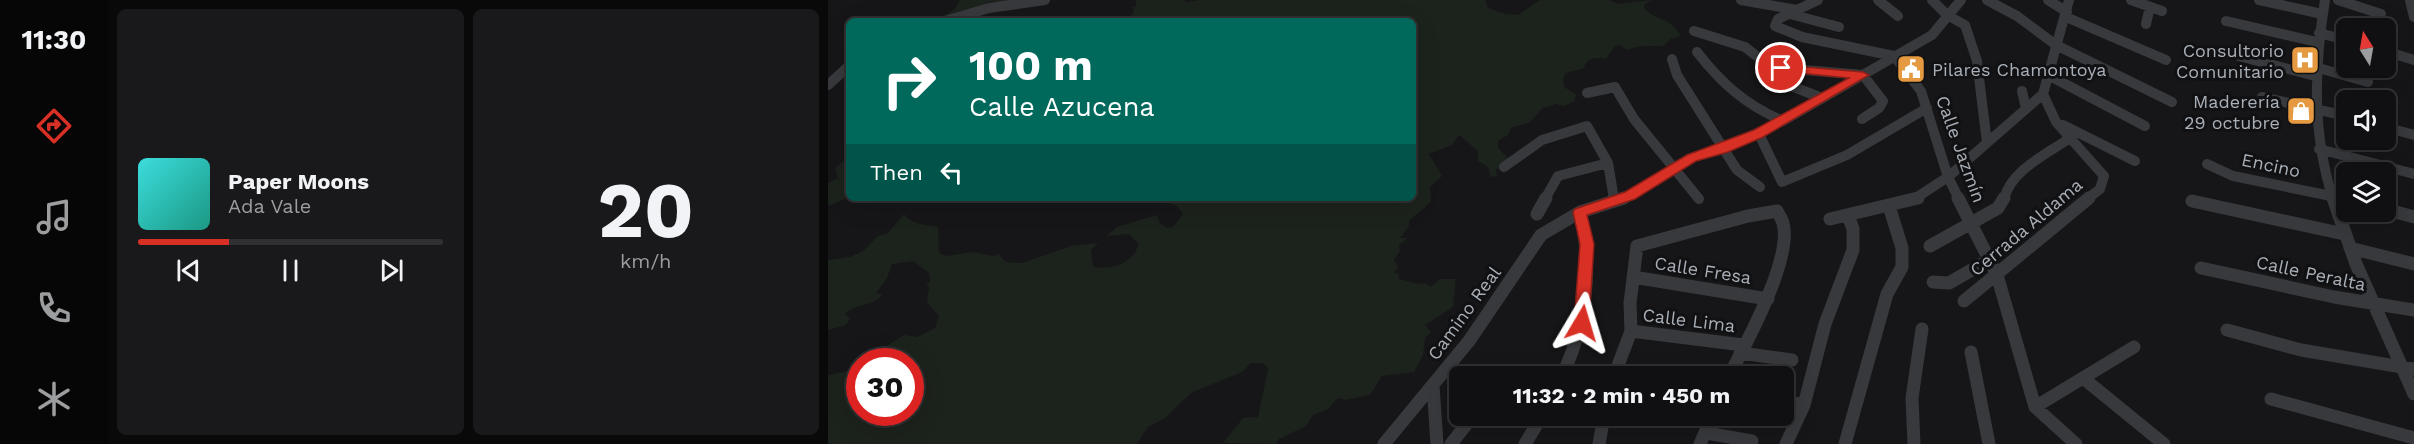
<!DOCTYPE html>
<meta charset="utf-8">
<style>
:root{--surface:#101012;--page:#19191b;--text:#f1f3f6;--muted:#9c9d9f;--line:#303032;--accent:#d93025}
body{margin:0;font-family:"Work Sans",sans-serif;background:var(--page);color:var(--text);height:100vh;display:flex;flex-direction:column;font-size:22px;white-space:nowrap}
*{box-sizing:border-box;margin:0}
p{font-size:20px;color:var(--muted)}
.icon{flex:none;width:33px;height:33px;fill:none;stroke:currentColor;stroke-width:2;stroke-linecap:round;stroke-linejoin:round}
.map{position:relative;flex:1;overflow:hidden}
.panel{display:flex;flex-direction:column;gap:9px;padding:9px;background:#09090a;width:720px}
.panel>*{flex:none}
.hud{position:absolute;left:18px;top:18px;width:570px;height:183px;border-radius:9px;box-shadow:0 6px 24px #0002,0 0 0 2px var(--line);background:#00695c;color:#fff;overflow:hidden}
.needle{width:39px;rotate:349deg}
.tools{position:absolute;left:1508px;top:18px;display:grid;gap:12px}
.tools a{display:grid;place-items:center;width:60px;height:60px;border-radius:9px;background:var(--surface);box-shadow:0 6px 24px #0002,0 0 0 2px var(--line);font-size:30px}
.speed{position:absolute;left:18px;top:348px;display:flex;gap:12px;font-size:30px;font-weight:700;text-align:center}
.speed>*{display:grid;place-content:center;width:78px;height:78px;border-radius:50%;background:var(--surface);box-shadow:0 6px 24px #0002,0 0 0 2px var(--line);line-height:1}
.speed .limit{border:9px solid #d22;background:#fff;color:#111}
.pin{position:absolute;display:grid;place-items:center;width:51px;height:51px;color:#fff;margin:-26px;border:3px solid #fff;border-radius:50%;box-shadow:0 2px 6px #0007}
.me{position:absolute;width:66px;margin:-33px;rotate:7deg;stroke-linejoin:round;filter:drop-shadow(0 0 4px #0008)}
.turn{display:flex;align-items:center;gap:21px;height:126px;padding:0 24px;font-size:27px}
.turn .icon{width:78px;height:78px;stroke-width:2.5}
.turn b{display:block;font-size:42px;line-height:51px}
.then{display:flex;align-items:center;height:57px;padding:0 24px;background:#0003;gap:12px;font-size:22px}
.panel .card{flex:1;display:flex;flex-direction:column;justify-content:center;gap:9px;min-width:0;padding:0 21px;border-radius:9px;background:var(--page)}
.panel .dial{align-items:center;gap:0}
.dial b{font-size:78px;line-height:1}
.song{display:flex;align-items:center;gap:18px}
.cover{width:72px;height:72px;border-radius:9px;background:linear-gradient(135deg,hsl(180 70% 55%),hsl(170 70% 35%))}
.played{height:6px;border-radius:3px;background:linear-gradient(90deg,var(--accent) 30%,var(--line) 30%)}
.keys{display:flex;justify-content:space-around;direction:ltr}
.panel .tiles{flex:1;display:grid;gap:9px;grid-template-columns:repeat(2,1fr)}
.trip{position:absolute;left:621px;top:366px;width:345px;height:60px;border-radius:9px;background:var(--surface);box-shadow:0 6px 24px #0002,0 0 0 2px var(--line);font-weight:700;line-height:60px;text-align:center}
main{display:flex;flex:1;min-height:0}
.tab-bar{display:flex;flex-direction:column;width:108px;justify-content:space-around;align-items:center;background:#060607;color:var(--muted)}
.tab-bar .icon{width:42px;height:42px}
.tab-bar .active{color:var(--accent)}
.tab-bar b{font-size:27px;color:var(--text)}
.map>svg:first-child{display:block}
</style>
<main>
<nav class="tab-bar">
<b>11:30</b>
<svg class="icon active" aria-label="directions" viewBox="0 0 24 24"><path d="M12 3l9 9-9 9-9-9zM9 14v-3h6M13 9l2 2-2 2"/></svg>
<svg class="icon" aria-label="music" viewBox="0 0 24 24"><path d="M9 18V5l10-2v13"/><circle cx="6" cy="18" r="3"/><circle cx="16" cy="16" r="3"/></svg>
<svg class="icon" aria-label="phone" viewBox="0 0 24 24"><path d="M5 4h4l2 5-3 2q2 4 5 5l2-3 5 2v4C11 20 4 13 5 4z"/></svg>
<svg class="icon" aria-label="climate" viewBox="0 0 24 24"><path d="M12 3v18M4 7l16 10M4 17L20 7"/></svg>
</nav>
<section class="panel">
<div class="tiles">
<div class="card">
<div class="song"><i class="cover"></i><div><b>Paper Moons</b><p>Ada Vale</p></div></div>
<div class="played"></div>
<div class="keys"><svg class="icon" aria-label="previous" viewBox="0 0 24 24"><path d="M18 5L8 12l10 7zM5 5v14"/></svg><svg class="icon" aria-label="pause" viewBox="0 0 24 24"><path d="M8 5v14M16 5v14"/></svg><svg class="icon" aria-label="next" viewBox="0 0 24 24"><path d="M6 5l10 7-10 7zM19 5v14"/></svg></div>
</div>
<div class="card dial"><b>20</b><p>km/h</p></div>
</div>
</section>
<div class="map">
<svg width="1586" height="444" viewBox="0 0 1586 444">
<rect width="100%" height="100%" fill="#161618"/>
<path fill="#1c221c" d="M 132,0 L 209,0 L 161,2 L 124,21 L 95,21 C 106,11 120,24 132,0 Z
M 308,0 L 356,0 L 359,2 L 371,0 L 657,0 L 660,8 L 677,14 L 690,15 L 712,0 L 781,0 L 790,4 L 824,0 L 817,4 L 816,8 C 831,24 838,13 853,36 L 842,39 L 835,46 L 814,46 L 798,50 L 793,45 L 787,46 L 778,59 C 770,57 758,57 756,68 L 738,73 L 735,79 L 736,87 L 748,94 L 747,101 L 736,106 L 728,104 L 715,108 L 702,122 L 683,128 L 680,135 L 670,141 L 670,148 L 680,158 L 677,171 L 668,168 L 669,176 L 663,177 L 660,167 L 650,161 L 650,151 L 631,135 L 624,145 L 601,154 L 614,176 L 602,187 L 603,202 L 581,221 L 581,226 L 572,238 L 580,238 L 571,245 L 572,251 L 566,260 L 570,268 L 566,272 L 571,275 L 571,279 L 590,284 L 597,283 L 603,287 L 612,279 L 628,279 L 625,307 L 597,325 L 603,332 L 597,338 L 595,355 L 586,372 L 554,376 L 542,395 L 517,400 L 510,398 L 500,409 L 485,415 L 478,426 L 451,439 L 448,444 L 395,443 L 415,418 L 430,417 L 440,369 L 435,363 L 423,363 L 414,372 L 363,393 L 337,418 L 320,427 L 309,444 L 0,444 L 0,375 L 31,369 L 32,412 L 82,412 L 82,362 L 41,361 C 51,350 63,343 76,335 L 89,337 L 107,328 L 111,316 L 99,302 L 101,287 L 98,285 L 102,282 L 101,273 L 85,261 L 64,264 L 59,278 L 48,293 L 54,295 C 44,307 27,303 17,314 L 22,319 L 18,325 L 0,330 L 0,260 L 22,257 L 35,251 L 50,236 L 60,233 L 76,214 C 86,226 96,224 110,227 L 111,253 L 118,256 L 144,252 L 166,256 L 170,254 L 178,262 L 194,263 L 243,246 L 270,243 L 263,250 L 265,267 C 281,270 308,264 310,243 L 301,234 L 278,236 L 289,227 L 329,215 L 332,223 L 339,228 L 346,226 L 355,214 L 349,206 L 342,204 L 344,198 L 585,198 L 585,21 L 294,21 L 305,14 L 306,8 L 302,8 L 308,6 Z
M 21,157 L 21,197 L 0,206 L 0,183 L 10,178 L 7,168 Z"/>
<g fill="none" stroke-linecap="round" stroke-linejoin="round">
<path stroke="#37393c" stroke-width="10" d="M 913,0 L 969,10
M 990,0 L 950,19 L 947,26 L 974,37 L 1066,56 L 1093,91 L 1120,177 L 1131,199
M 1050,0 L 1070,16
M 1104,0 L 1119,15 L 1137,25 L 1149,61 L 1159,143
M 1159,0 L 1189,16 L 1228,45 L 1344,102
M 1220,0 L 1239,12
M 1303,0 L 1334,11
M 1431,0 L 1494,14
M 1497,0 C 1486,68 1484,133 1505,199
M 1510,0 L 1553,14
M 1582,0 L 1586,17
M 962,14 L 1011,27
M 1238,17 L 1338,60
M 117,21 L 161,8 L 217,0
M 1398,21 L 1489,42
M 1318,24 L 1322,7
M 866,31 L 917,47 L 935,61 L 953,68 L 1035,75 L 1055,101 L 1051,108 L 1034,119
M 1491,33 L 1518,40
M 1557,51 L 1586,60
M 869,52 C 894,84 918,105 955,121
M 1395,52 L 1487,76
M 844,59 L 849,75 L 909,170 L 932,187
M 1487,67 L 1540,82
M 1222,76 L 1317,126
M 0,85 L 21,66
M 963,86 L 994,98
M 1194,91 L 1198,109
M 759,93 L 787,87 L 806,119 L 871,199
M 1215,94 L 1228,122 L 1276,176 L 1272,189 L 1259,199
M 1434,97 L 1518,116
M 1235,125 L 1307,161
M 1557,127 L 1586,135
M 931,134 L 954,182 L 1019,155 L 1099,108
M 1491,149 L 1586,174
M 1379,164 L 1405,176 L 1518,199
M 676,167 L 714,140 L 759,126 L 780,163 L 786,199
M 717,199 L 730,176 L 780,163
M 791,199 L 802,196 L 863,158 L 895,149 L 955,121 L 1104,35 L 1133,0
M 1086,199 L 1120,177 L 1215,94 L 1241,0
M 1176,199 C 1183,170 1219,154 1242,138"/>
<path stroke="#37393c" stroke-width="13" d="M 786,198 L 786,201
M 1130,198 L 1169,275 L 1207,407 L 1248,444
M 1505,198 L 1528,264 L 1586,394
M 1513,198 L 1518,199
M 1364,201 L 1516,234
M 1557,209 L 1586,217
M 709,214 L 718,198
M 1002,219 L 1090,198
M 1102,246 L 1170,208 L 1176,198
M 1522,248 L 1586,264
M 1373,268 L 1506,297 L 1586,310
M 805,277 L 940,299
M 1105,282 L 1121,283 L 1161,260
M 1136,301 L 1261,198
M 1399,330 L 1473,350 L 1586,369
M 803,331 L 915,345
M 1143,352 L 1161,444
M 912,353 L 964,360
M 734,376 C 759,323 765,270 752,212
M 786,376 L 803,331 L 802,303 L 809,246 L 920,216 L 949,211 C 951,215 954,219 955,223 C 965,258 918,344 901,376
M 1255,378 L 1336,444
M 605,385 L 609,444
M 1443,399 L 1586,438
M 956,401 L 976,405
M 1207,407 L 1306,347
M 878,433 L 924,441
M 556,444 L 641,341 L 713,235 L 752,212 L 796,198
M 623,444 L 645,416
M 697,444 L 714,416
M 771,444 L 776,416
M 872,444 L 884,416
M 958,444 L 976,405 L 997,324 L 1025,250 L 1025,229 L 1020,215
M 1017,444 L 1059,294 L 1074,267 L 1074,248 L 1061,206
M 1086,444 L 1084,398 L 1094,329"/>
</g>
<path fill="#d93025" stroke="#8d1f18" stroke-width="1.5" d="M 953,65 L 1035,72 L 1041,75 L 935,137 L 900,152 L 868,161 L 807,199 L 759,215 L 766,244 L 761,323 L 759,327 L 749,327 L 746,323 L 752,244 L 745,212 L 747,209 L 797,192 L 859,155 L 926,130 L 1021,78 L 949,71 L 947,68 Z"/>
<defs>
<g id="hospital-square" transform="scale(1.5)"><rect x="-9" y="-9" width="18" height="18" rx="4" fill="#e59940" stroke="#111113"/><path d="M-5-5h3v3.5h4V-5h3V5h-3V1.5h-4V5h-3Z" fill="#fff"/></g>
<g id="civic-square" transform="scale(1.5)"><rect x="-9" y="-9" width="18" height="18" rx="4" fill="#e59940" stroke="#111113"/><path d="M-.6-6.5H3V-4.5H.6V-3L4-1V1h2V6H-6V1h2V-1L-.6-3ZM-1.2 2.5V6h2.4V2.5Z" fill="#fff"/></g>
<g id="shop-square" transform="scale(1.5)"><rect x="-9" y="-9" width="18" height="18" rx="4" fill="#e59940" stroke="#111113"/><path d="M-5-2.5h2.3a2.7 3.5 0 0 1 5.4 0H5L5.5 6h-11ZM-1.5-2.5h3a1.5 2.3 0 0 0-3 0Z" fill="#fff"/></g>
</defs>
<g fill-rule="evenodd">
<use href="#hospital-square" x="1477" y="60"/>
<use href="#civic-square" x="1083" y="69"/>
<use href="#shop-square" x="1473" y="111"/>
</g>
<g text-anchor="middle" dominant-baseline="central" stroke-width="6" stroke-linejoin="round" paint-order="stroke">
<g font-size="18" fill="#a9afb7" stroke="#111113" text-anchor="end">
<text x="1456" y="50">Consultorio<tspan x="1456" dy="21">Comunitario</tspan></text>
<text x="1104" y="69" text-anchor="start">Pilares Chamontoya</text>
<text x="1452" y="101">Maderería<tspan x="1452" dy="21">29 octubre</tspan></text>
</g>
<g font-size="18" fill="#a9afb7" stroke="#111113">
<text transform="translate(1133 149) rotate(70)">Calle Jazmín</text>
<text transform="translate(1443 165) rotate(12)">Encino</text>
<text transform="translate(1198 227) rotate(-40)">Cerrada Aldama</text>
<text transform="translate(875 270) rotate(9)">Calle Fresa</text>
<text transform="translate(1483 273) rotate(12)">Calle Peralta</text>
<text transform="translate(636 313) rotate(-54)">Camino Real</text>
<text transform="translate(861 320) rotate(7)">Calle Lima</text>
</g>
</g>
</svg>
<div class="tools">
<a><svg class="needle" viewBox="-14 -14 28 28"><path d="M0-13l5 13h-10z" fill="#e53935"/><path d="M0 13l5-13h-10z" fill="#9c9d9f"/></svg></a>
<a><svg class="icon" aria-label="sound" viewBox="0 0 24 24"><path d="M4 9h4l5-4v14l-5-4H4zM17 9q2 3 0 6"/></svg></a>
<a><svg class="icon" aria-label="layers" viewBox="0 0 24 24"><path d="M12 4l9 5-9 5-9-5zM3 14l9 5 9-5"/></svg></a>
</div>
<div class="speed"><div class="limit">30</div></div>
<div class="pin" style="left:953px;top:68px;background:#d93025"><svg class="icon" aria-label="arrive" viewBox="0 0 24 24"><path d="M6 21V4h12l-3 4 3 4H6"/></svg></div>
<svg class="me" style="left:754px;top:323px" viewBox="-20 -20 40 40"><path d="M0-17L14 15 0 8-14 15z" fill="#d93025" stroke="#fff" stroke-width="4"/></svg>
<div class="trip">11:32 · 2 min · 450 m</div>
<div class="hud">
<div class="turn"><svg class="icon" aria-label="right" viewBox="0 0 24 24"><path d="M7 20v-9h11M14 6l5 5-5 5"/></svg><div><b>100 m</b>Calle Azucena</div></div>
<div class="then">Then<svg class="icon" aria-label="left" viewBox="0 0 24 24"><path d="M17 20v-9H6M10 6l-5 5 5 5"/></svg></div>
</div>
</div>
</main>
